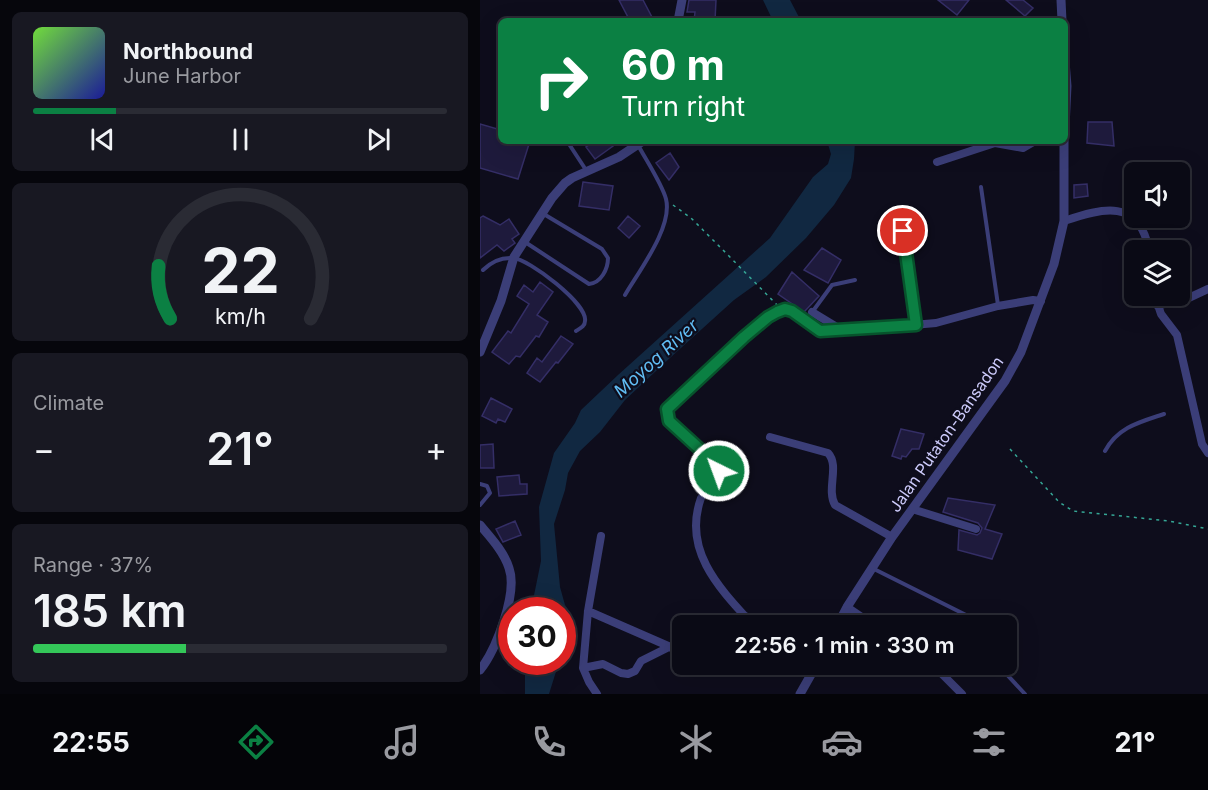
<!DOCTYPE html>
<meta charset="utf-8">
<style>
:root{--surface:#0a0a15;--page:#181822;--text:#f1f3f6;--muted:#999aa0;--line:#2a2b34;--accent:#0b8043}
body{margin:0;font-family:Inter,sans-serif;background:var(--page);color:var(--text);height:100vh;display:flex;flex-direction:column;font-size:22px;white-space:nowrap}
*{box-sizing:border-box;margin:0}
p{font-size:20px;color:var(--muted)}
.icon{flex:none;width:33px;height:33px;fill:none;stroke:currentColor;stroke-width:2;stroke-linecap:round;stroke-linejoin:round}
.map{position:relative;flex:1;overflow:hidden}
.details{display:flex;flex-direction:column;gap:12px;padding:12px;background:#06060c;width:480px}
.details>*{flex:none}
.top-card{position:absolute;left:18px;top:18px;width:570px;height:126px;border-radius:9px;box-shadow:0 6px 24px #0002,0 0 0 2px var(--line);background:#0b8043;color:#fff;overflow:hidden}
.controls{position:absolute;left:644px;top:162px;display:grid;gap:12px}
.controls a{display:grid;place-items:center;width:66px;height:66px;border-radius:9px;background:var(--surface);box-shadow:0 6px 24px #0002,0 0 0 2px var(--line);font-size:30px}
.speed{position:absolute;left:18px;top:597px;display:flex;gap:12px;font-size:30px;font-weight:700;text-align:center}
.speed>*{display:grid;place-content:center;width:78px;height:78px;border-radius:50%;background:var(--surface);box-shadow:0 6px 24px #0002,0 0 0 2px var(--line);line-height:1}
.speed .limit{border:9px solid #d22;background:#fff;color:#111}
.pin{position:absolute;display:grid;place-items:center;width:51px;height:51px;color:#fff;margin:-26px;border:3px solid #fff;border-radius:50%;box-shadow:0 2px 6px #0007}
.me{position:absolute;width:66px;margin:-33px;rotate:318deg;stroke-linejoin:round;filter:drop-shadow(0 0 4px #0008)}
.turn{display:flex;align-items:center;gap:21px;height:126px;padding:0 24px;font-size:27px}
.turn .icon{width:78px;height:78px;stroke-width:2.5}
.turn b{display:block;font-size:42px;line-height:51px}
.big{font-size:45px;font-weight:600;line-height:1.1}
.details .tile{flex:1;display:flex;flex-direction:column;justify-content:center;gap:9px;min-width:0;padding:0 21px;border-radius:9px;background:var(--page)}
.details .dial{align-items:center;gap:0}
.dial svg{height:156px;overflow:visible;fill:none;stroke:var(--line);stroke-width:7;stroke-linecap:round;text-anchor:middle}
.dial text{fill:var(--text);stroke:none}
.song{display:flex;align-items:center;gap:18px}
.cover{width:72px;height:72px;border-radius:9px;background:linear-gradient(135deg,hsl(100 70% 55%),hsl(240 70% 35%))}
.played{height:6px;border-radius:3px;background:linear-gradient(90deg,var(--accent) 20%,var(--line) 20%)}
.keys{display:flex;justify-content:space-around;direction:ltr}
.heat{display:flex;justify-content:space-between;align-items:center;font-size:33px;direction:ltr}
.charge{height:9px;border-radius:4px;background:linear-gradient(90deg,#34c759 37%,var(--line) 0)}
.trip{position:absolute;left:192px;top:615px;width:345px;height:60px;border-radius:9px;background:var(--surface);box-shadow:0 6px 24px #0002,0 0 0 2px var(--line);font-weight:600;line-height:60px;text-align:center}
.tabs{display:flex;height:96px;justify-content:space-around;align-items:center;background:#040408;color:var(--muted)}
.tabs .icon{width:42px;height:42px}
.tabs .selected{color:var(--accent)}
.tabs b{font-size:27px;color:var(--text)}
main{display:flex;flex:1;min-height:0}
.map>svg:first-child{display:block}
</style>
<main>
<section class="details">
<div class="tile">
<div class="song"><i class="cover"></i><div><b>Northbound</b><p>June Harbor</p></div></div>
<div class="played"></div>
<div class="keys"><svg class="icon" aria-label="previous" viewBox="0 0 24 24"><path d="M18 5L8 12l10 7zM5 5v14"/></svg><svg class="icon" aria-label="pause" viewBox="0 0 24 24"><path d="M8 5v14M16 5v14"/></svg><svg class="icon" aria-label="next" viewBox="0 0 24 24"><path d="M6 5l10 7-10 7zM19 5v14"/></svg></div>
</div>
<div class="tile dial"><svg viewBox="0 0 100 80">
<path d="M14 69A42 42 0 1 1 86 69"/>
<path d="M14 69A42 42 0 0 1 8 42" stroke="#0b8043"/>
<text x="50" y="56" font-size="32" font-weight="700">22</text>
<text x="50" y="72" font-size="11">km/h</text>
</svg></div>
<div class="tile"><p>Climate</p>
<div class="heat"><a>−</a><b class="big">21°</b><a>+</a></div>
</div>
<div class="tile"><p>Range · 37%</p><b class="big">185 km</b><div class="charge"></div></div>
</section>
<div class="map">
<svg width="728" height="694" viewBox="0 0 728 694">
<rect width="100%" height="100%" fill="#0e0d1c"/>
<path fill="#112841" d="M 283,0 L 310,0 L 321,21 L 293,21 Z
M 347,141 L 375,141 L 374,159 L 371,178 L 354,205 L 326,238 L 286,277 L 254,300 L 191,357 L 145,400 L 120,432 L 100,451 L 88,473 L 85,490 L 74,524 L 80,587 L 85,605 L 92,615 L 83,651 L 82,610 L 51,610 L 61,561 L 59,507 L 74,453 L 95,423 L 101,410 L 138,375 L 290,238 L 333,177 L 348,164 L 351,154 Z
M 45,662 L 79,662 L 69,694 L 45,694 Z"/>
<path fill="#1e1a3c" stroke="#342e66" stroke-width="1.5" d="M 139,0 L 163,0 L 174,21 L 150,21 Z
M 209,0 L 236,0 L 235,21 L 214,21 L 215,12 L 207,12 Z
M 458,0 L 489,0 L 477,15 Z
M 526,0 L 543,0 L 553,8 L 545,16 Z
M 608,122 L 632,122 L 634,146 L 607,143 Z
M 0,124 L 21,130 L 21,141 L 50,141 L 38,179 L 0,168 Z
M 115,141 L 140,141 L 115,159 L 106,147 Z
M 190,153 L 199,167 L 189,180 L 176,163 Z
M 103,182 L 133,186 L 129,210 L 99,206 Z
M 607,184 L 608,196 L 594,198 L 594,185 Z
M 3,216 L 20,225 L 29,219 L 39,234 L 32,239 L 35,243 L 24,251 L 17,245 L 0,258 L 0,218 Z
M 148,216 L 160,226 L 149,238 L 138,228 Z
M 342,248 L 361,260 L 348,283 L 324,270 Z
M 312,272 L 339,296 L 324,312 L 298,294 Z
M 60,282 L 73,292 L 57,315 L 68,322 L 59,337 L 56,336 L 40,357 L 36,356 L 29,364 L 12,352 L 28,331 L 31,333 L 49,304 L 37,296 L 44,285 L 53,292 Z
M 81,336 L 93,344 L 78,363 L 76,362 L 60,382 L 47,373 L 57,358 L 62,362 Z
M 11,398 L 32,409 L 25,422 L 18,419 L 16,423 L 2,416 Z
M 421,429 L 444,434 L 439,449 L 432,449 L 426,457 L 422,456 L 421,459 L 412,456 Z
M 13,444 L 14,468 L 0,468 L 0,445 Z
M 39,475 L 40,484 L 47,484 L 47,494 L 19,496 L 17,477 Z
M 468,498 L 515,505 L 505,529 L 522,534 L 512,559 L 478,550 L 479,530 L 497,535 L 500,533 L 502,528 L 498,523 L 463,512 Z
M 35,521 L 41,535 L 23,542 L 16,529 Z"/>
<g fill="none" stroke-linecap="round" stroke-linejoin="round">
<path stroke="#35a695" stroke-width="1.5" stroke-dasharray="3 4.5" stroke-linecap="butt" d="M 193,205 L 211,218 L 243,250
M 530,449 L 579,502 L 593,511 L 689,521 L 728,529"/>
<path stroke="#3b3e78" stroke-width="4" d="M 21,51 L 18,58 L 21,65
M 87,141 L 106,170
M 501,187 L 518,305
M 423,232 L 436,325
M 45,242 L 109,284 C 121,283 128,269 128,258 L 122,249 L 62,213
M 3,270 C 11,262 20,257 33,258 C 49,259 108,304 105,321 C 105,326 101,328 96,331
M 145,295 C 159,271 193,227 186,199 C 182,184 166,160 158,145
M 333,311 L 352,285 L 375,280
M 625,451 C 638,427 660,422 684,414
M 0,484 L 7,486 L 10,493 L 0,505
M 392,568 L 490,617 L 498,626
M 517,664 L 545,694"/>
<path stroke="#3b3e78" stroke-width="8" d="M 457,162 L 515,143 L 543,148 L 555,141
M 584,221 C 623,208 659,198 669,250
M 675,296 L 681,314 L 697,335 L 722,444 L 728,453
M 677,305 L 700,302 L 728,289
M 332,312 L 360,329 L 387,329 L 456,323 L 518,306 L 553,300 L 561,301
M 290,437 L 348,453 C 360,466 346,489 355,505 L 412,537
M 231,482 L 239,471 L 237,465 L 189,421 L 187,409 C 203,392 287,310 304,310 C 316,309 330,326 340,331 L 360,329
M 221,498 C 202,551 240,589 274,626
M 432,509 L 496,529
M 367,607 L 395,626
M 108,611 L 202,652
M 247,626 L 265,616
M 322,664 L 333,672
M 452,664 L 482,694
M 103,668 L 123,664 L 141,673 L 148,674 L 155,671 L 161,661 L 191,646
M 117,694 L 109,682 L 103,668 L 108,611 L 121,536"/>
<path stroke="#3b3e78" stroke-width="9" d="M 581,0 L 582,21
M 198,21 L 202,0
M 585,61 L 587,86 L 585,127
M 0,352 L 21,301 L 34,257 L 72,198 L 85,183 L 92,178 L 139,157 L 163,141
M 0,525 C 11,538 24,552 29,568 C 38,593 16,650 0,670
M 357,626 L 367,607 L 412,537 L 525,381 L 541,352 L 574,264 L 584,221 L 584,141
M 320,694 L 337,664"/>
<path stroke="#35a695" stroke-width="1.5" stroke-dasharray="3 4.5" stroke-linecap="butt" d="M 243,250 L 303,311 L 316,319"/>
</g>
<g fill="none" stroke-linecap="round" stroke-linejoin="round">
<g stroke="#07532c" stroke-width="15">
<path id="route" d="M 239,471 L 235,463 L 189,421 L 187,409 L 264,337 L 288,317 L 297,312 L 305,309 L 312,311 L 340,331 L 436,325 L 423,231"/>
</g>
<use href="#route" stroke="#0b8043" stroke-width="10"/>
</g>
<g text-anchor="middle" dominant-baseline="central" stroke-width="4.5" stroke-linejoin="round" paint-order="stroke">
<g font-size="16" fill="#cdcbfb" stroke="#0e0d1c">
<text transform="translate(466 434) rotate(-55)">Jalan Putaton-Bansadon</text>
</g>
<g font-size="18" font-style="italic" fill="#61bdf4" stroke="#0e0d1c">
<text transform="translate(176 358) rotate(-42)">Moyog River</text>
</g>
</g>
</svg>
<div class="controls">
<a><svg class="icon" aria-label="sound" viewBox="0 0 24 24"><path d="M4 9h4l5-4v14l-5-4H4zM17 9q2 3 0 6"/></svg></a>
<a><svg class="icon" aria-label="layers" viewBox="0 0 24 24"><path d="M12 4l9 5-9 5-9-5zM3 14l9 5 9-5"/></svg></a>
</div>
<div class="speed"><div class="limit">30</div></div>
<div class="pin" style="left:423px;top:231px;background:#d93025"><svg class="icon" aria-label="arrive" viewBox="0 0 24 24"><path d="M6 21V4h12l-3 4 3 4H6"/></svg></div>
<svg class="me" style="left:239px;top:471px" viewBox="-20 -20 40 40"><circle r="17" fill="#0b8043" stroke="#fff" stroke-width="3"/><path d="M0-11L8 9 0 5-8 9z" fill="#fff"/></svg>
<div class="trip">22:56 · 1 min · 330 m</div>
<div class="top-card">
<div class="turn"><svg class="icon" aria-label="right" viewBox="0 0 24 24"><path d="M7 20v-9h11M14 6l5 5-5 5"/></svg><div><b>60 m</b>Turn right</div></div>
</div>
</div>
</main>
<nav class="tabs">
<b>22:55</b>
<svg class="icon selected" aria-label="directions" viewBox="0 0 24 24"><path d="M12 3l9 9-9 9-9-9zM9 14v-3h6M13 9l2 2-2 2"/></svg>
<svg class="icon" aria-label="music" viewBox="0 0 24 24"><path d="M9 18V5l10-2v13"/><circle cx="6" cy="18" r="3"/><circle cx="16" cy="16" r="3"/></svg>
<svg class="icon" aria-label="phone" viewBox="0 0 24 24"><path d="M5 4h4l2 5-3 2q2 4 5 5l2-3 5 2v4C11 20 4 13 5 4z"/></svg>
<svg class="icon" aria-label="climate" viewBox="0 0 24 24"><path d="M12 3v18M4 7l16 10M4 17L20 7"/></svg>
<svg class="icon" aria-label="car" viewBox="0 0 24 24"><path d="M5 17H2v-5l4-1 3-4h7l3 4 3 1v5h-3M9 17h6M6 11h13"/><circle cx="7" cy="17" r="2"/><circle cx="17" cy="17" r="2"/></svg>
<svg class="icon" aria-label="filters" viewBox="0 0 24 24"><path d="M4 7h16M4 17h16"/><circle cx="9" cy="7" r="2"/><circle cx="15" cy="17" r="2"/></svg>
<b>21°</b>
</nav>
